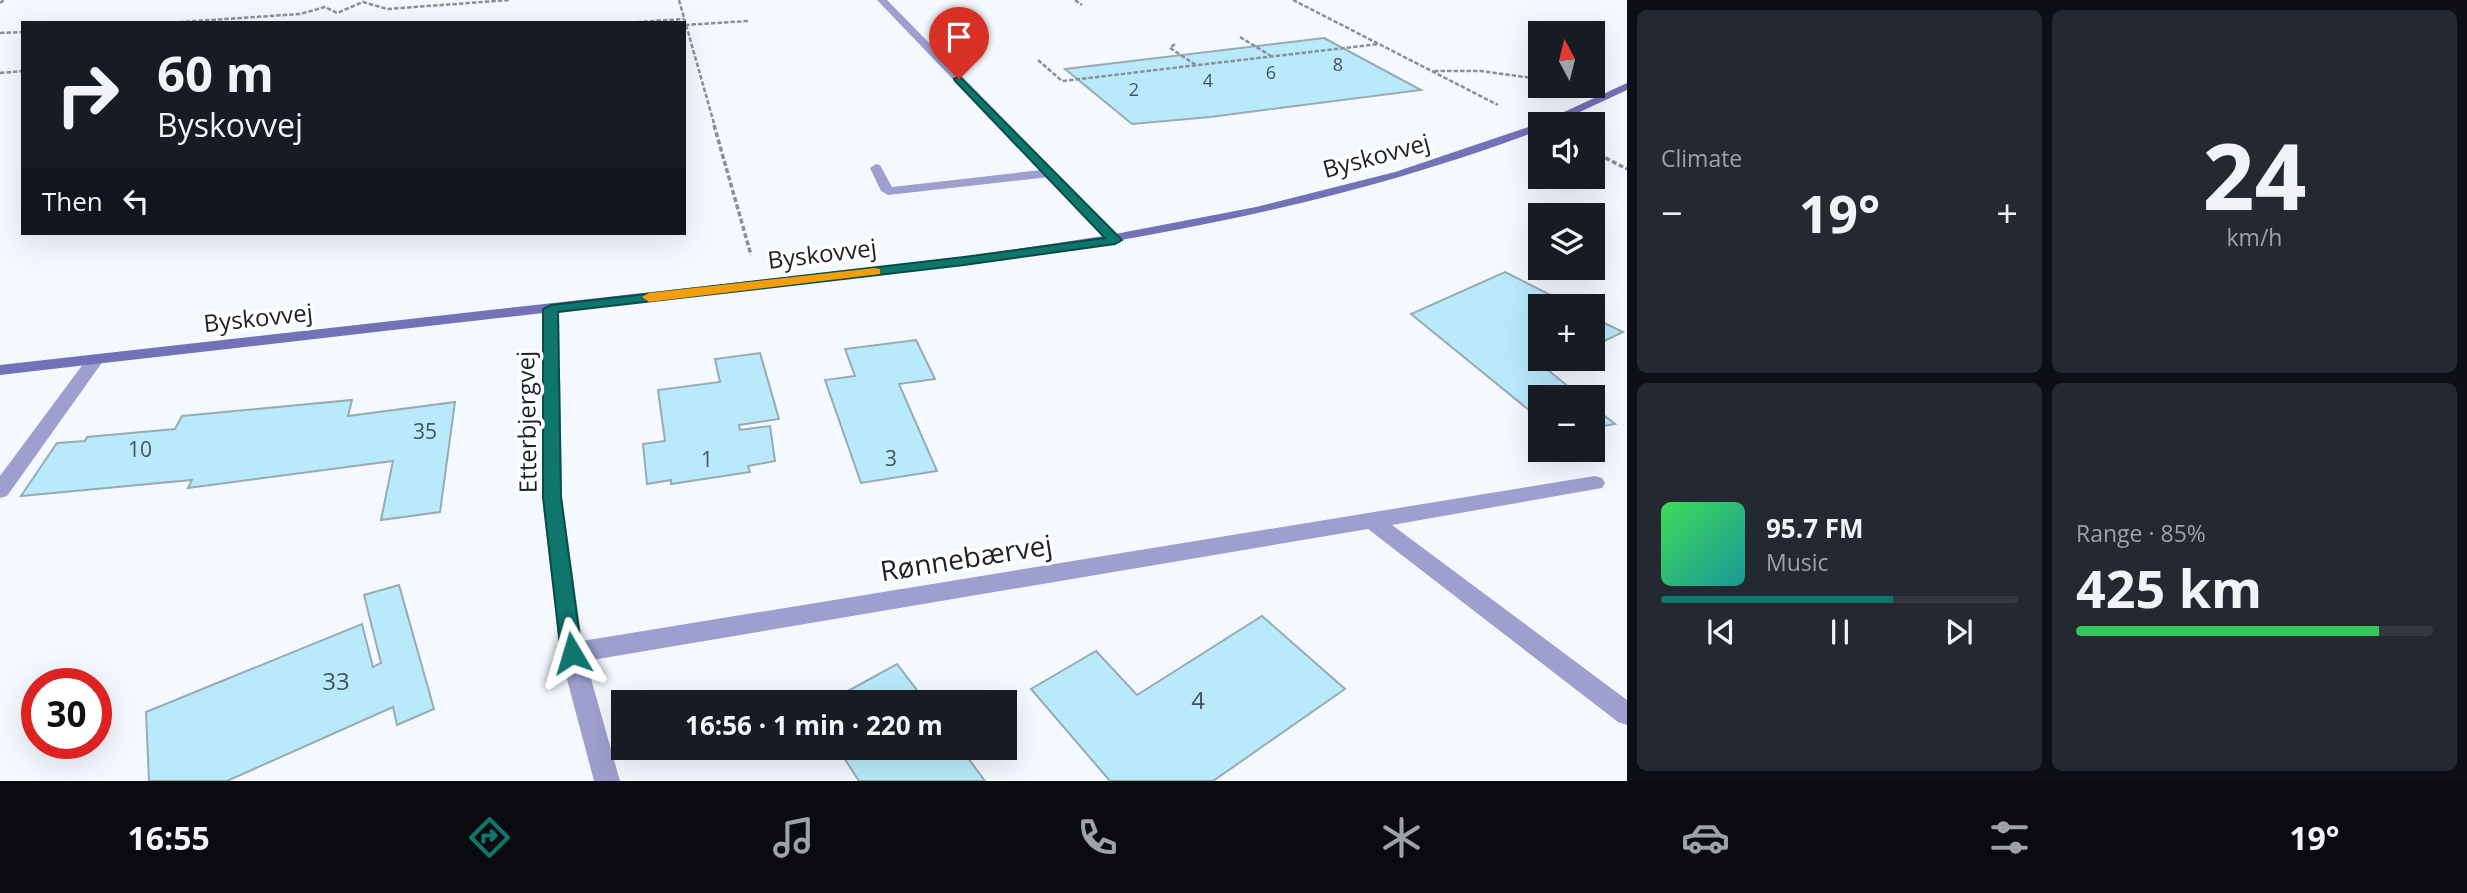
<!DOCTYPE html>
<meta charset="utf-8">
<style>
:root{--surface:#171b24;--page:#242831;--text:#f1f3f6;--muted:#9ea1a6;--line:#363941;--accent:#0f766e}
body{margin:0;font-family:"Open Sans",sans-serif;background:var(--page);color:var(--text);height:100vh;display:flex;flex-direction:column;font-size:26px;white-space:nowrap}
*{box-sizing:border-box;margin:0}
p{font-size:23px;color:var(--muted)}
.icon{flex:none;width:38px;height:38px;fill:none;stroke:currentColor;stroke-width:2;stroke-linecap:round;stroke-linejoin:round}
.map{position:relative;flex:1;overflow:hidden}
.sheet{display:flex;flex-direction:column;gap:10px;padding:10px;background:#0d0f14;width:840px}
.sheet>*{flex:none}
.hud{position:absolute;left:21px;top:21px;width:665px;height:214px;border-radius:0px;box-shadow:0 7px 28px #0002;background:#171b24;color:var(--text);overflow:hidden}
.needle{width:46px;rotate:353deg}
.buttons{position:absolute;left:1528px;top:21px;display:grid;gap:14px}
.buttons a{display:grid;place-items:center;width:77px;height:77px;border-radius:0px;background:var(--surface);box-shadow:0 7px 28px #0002;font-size:35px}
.speed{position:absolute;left:21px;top:668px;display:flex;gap:14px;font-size:35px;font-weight:700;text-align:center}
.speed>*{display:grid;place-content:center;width:91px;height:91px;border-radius:50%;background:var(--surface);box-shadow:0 7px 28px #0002;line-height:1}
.speed .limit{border:10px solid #d22;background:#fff;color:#111}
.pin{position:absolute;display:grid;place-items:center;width:60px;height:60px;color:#fff;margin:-72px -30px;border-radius:50% 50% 50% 0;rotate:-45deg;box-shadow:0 0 7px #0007}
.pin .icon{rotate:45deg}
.me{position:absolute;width:77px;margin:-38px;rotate:353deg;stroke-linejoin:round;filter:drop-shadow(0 0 5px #0008)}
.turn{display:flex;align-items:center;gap:24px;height:147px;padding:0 21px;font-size:32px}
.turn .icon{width:91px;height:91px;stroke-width:2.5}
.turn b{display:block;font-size:49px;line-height:60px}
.then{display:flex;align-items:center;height:66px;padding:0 21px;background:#0003;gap:14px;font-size:26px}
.big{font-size:52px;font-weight:700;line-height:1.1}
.sheet .tile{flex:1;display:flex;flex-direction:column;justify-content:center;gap:10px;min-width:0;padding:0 24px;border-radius:10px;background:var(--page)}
.sheet .dial{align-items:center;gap:0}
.dial b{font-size:91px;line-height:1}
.song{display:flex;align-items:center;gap:21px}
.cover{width:84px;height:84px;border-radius:10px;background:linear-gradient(135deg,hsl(130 70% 55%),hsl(180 70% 35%))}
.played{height:7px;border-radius:4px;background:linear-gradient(90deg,var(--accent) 65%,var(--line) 65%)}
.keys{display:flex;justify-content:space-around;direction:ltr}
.heat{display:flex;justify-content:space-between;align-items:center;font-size:38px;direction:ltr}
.charge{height:10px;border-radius:5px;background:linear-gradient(90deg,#34c759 85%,var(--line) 0)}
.sheet .tiles{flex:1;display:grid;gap:10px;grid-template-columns:repeat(2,1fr)}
.trip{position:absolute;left:611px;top:690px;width:406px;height:70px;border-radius:0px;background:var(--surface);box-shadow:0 7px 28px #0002;font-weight:700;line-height:70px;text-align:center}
.menu{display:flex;height:112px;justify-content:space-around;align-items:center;background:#090b0e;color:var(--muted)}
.menu .icon{width:49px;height:49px}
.menu .selected{color:var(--accent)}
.menu b{font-size:32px;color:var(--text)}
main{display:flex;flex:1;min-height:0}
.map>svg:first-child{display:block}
</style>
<main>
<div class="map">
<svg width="1627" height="781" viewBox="0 0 1627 781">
<rect width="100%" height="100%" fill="#f4f9ff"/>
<path fill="#b9eafb" stroke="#98abb2" stroke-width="2" d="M 1324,38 L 1421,90 L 1210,117 L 1132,124 L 1065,69 Z
M 1505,272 L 1572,306 L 1540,306 L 1540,359 L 1570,359 L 1548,370 L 1581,397 L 1540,397 L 1540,419 L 1411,314 Z
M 1592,317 L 1623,332 L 1592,347 Z
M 916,340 L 935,379 L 899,384 L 937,471 L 861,483 L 825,380 L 855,376 L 845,349 Z
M 760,353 L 779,419 L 739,425 L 740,430 L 770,426 L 775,461 L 748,466 L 750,472 L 671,484 L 671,480 L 647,484 L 643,444 L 665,441 L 658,390 L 720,382 L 715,359 Z
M 352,400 L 348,416 L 455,402 L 440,512 L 381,520 L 393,461 L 188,488 L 192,480 L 21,496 L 57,443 L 85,441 L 87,437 L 175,429 L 182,416 Z
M 1592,406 L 1615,424 L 1592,428 Z
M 399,585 L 434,709 L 397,725 L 393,707 L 227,781 L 149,781 L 146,712 L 362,624 L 373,667 L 381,663 L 364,595 Z
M 1262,616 L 1345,689 L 1213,781 L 1110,781 L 1031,689 L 1096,651 L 1137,695 Z
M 897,664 L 926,702 L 828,702 Z
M 837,747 L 960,747 L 985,781 L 859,781 Z"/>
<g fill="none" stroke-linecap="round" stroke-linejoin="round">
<path stroke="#8b9096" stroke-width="2.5" stroke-dasharray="4.5 2" stroke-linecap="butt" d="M 679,0 L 715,127
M 1075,0 L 1082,5
M 1293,0 L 1498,105
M 0,3 L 4,0
M 166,23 L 300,14 L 325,7 L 337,13 L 363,2 L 387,9 L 510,0
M 624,23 L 684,19
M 685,25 L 748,21
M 0,33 L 23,32
M 1240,37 L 1271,56
M 1175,44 L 1170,48 L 1196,65
M 1038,60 L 1062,81 L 1379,44
M 1434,71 L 1481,71 L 1540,79
M 0,73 L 23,71"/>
<path stroke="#8b9096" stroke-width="3.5" stroke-dasharray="5 2.5" stroke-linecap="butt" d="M 714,125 L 751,255
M 1592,151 L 1627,169"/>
<path fill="#9e9fce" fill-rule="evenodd" d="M 876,164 L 880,165 L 892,187 L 1050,169 L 1056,173 L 1050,177 L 888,195 L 881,191 L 870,168 Z"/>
<path fill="#9e9fce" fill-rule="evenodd" d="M 877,0 L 887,0 L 1120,237 L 1120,243 L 1110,243 Z
M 551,304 L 559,309 L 562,497 L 582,641 L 1595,476 L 1602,478 L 1605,483 L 1602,488 L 1392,525 L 1627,700 L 1627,725 L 1618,722 L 1368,529 L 586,661 L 620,781 L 594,781 L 560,653 L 542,497 L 543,309 Z
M 95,355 L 101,356 L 103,360 L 101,364 L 7,496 L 0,498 L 0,476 L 89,356 Z"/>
<path fill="#7472b6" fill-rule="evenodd" d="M 1627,83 L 1627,90 L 1554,124 L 1540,124 L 1540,130 C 1269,232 996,262 710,294 C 474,321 237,348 0,375 L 0,365 L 964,257 L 1110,235 L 1256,207 L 1395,172 L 1540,123 Z"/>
</g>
<path fill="#0f766e" stroke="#0a4d48" stroke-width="2" d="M 959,76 L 1122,240 L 1115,244 L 964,265 L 558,312 L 561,497 L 582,653 L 579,660 L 572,662 L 564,660 L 561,653 L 543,497 L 543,309 L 551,305 L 964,257 L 1105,238 L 955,81 L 954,79 Z"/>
<path fill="#f59e0b" d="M 875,268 L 880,269 L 880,274 L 649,302 L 642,297 L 649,293 Z"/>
<g text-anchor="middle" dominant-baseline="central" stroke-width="7" stroke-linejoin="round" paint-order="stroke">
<g font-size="18" fill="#44545c">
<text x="1338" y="64">8</text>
<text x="1271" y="72">6</text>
<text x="1208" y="80">4</text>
<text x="1134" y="89">2</text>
</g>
<g font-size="21" fill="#44545c">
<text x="425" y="431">35</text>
<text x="140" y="449">10</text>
<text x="891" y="458">3</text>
<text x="707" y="459">1</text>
</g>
<g font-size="24" fill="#1d2227" stroke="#fff">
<text transform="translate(1376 155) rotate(-15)">Byskovvej</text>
<text transform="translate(822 253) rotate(-7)">Byskovvej</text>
<text transform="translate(258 317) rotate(-6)">Byskovvej</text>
<text transform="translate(526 422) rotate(-91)">Etterbjergvej</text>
</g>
<g font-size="24" fill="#44545c">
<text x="336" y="680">33</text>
<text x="1198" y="699">4</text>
</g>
<g font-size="28" fill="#1d2227" stroke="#fff">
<text transform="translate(966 557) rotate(-9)">Rønnebærvej</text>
</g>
</g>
</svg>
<div class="buttons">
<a><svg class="needle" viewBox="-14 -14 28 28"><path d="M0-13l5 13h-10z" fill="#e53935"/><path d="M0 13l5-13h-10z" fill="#9ea1a6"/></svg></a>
<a><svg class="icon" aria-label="sound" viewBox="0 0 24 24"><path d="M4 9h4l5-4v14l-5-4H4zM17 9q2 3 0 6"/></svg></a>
<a><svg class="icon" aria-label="layers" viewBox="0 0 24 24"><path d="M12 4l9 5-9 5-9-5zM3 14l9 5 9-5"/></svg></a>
<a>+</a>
<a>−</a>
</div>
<div class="speed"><div class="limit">30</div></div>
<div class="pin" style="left:959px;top:79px;background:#d93025"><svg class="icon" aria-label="arrive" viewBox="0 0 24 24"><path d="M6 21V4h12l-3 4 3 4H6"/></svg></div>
<svg class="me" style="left:572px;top:653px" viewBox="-20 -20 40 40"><path d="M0-17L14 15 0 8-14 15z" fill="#0f766e" stroke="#fff" stroke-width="4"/></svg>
<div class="trip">16:56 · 1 min · 220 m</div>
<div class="hud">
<div class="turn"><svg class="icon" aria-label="right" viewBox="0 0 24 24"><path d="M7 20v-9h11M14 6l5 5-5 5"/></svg><div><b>60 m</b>Byskovvej</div></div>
<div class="then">Then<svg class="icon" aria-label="left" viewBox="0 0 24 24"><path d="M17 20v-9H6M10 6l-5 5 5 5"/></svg></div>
</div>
</div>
<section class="sheet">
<div class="tiles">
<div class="tile"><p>Climate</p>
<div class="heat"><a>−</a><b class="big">19°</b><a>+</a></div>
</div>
<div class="tile dial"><b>24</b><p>km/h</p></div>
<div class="tile">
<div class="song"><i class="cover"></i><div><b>95.7 FM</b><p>Music</p></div></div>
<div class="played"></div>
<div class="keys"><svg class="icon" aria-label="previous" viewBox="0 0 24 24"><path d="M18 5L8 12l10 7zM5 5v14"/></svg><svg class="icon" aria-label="pause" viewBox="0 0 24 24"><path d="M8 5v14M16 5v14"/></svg><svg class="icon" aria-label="next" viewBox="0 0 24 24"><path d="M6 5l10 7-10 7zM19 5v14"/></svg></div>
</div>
<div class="tile"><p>Range · 85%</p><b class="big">425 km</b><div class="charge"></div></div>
</div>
</section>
</main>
<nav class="menu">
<b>16:55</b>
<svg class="icon selected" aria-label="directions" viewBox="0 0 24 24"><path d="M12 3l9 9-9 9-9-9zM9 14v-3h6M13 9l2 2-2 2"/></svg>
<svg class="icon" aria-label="music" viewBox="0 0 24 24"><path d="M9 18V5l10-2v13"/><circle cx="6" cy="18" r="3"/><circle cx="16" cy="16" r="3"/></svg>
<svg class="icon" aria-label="phone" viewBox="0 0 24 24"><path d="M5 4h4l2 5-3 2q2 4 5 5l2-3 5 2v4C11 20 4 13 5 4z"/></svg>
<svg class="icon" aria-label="climate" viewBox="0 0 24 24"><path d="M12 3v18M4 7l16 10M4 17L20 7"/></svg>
<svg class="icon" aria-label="car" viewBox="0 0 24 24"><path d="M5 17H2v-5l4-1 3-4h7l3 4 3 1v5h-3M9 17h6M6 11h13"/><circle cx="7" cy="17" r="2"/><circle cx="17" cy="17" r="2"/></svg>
<svg class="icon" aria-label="filters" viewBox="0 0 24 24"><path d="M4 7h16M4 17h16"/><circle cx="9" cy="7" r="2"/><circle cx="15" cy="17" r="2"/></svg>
<b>19°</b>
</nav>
